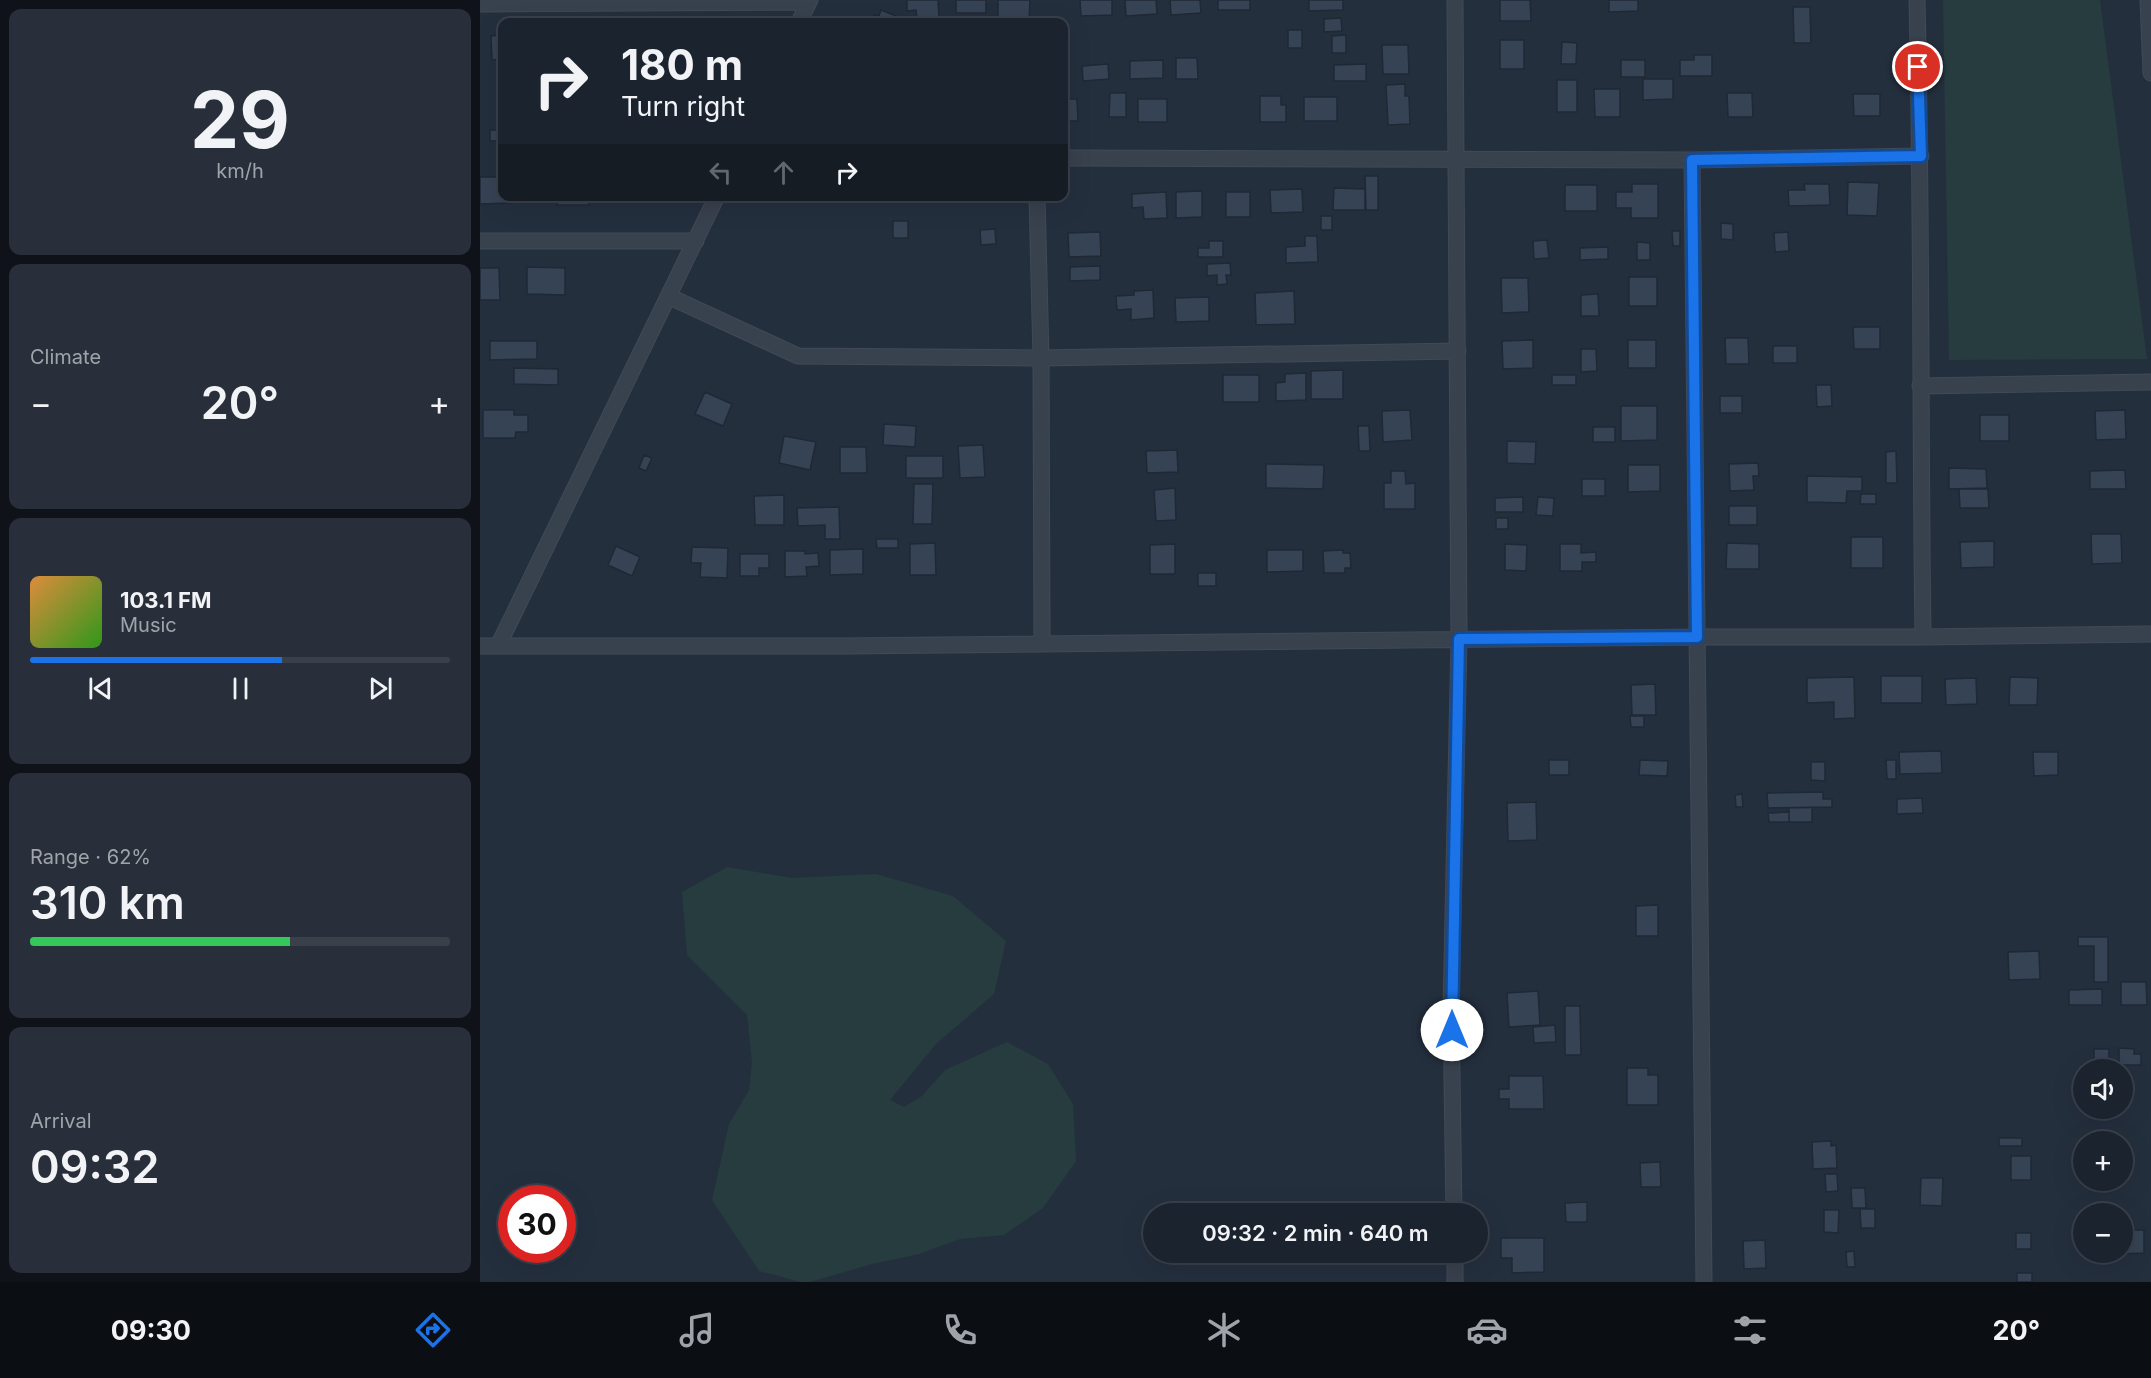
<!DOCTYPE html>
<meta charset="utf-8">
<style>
:root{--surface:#1b232e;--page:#282f3a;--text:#f1f3f6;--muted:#a0a4aa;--line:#39404a;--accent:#1a73e8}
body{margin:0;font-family:Inter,sans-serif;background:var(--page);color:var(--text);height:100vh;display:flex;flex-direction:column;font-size:22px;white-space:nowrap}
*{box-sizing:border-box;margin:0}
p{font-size:20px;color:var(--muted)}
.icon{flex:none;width:33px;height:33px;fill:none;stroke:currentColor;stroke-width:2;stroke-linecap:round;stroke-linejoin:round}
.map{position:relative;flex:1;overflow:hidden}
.details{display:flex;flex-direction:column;gap:9px;padding:9px;background:#0f1319;width:480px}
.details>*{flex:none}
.banner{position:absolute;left:18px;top:18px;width:570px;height:183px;border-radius:12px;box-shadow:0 6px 24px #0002,0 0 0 2px var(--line);background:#1b232e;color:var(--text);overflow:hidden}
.fabs{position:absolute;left:1593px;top:1059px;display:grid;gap:12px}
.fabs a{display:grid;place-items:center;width:60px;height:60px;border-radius:50%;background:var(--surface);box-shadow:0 6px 24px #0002,0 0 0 2px var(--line);font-size:30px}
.speed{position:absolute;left:18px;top:1185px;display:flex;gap:12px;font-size:30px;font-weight:700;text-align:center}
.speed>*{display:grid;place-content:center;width:78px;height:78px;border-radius:50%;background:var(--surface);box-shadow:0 6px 24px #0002,0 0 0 2px var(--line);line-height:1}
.speed .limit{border:9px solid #d22;background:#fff;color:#111}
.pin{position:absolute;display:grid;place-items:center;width:51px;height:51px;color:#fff;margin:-26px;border:3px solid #fff;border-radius:50%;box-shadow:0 2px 6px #0007}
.me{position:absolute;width:66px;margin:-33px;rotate:0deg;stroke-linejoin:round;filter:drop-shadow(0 0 4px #0008)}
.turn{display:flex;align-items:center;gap:21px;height:126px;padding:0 24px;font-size:27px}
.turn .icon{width:78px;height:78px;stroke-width:2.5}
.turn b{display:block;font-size:42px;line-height:51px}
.lanes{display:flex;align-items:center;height:57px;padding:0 24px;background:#0003;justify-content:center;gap:30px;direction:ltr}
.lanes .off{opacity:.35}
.big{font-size:45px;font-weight:600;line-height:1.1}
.details .card{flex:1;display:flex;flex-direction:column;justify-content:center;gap:9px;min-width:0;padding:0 21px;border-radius:12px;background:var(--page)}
.details .dial{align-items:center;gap:0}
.dial b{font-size:78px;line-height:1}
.song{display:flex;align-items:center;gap:18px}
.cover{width:72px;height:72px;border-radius:9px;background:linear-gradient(135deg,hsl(30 70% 55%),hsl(110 70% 35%))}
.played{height:6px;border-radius:3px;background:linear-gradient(90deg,var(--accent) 60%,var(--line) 60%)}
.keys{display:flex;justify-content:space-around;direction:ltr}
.heat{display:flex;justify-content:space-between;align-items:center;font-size:33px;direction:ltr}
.charge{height:9px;border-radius:4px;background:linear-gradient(90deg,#34c759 62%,var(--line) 0)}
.trip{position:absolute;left:663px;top:1203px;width:345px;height:60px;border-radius:30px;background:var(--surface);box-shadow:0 6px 24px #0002,0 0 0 2px var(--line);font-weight:600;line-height:60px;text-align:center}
.menu{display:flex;height:96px;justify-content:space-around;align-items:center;background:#0b0e12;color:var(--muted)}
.menu .icon{width:42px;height:42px}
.menu .selected{color:var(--accent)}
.menu b{font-size:27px;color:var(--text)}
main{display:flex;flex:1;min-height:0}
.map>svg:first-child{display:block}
</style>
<main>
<section class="details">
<div class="card dial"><b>29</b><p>km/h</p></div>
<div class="card"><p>Climate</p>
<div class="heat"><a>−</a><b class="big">20°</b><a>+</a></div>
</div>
<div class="card">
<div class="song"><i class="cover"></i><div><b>103.1 FM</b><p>Music</p></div></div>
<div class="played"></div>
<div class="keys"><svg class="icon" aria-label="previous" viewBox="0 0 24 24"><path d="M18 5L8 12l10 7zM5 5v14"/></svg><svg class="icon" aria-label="pause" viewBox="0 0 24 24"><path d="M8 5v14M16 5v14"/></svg><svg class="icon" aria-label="next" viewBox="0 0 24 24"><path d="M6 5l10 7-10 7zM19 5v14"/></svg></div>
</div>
<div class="card"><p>Range · 62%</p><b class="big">310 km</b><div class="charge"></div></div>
<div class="card"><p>Arrival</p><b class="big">09:32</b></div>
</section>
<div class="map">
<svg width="1671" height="1282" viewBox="0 0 1671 1282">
<rect width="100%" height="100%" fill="#242f3e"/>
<path fill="#263c3f" d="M 1463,0 L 1620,0 L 1667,359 L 1469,360 Z
M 247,867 L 312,878 L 396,874 L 473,896 L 526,941 L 514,994 L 456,1044 L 410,1100 L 424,1107 L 442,1096 L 465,1070 L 527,1042 L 568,1064 L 593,1104 L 596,1161 L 563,1208 L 524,1235 L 480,1239 L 439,1254 L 392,1264 L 330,1282 L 321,1282 L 279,1271 L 232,1200 L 249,1124 L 269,1090 L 272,1062 L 267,1015 L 207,955 L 202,892 Z"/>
<path fill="#364354" stroke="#1f2835" stroke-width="1.5" d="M 427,0 L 458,0 L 459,18 L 437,19 L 436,10 L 427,11 Z
M 476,0 L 506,0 L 506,13 L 476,13 Z
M 518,0 L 550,0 L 549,22 L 518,21 Z
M 600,0 L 632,0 L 632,15 L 601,16 Z
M 645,0 L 676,0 L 677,14 L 646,16 Z
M 690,0 L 720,0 L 721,13 L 691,15 Z
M 738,0 L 770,0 L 770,10 L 738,10 Z
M 829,0 L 863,0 L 863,10 L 829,11 Z
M 1020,0 L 1050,0 L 1051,21 L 1020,21 Z
M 1129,0 L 1158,0 L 1158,11 L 1129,12 Z
M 1313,7 L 1330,7 L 1331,43 L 1314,43 Z
M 401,10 L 416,16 L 414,22 L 392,22 L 395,15 L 399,16 Z
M 861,18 L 862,31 L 844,32 L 844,19 Z
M 808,30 L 822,30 L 822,48 L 808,48 Z
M 22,35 L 22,59 L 12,60 L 11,36 Z
M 866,35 L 866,53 L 852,53 L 852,36 Z
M 1020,40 L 1044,40 L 1044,69 L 1020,69 Z
M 1082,42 L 1097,43 L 1096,64 L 1081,64 Z
M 902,45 L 928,45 L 929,74 L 903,74 Z
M 1214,55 L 1232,55 L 1232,76 L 1200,76 L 1200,60 L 1214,60 Z
M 696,58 L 717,58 L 718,79 L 696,79 Z
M 683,60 L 683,78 L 650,79 L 650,61 Z
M 1141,60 L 1165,60 L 1165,77 L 1141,77 Z
M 628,64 L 629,79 L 603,81 L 602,66 Z
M 886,64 L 886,81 L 854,81 L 854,65 Z
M 1163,79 L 1193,79 L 1193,99 L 1163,100 Z
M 1077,80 L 1097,80 L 1097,112 L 1077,112 Z
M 925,84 L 925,96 L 929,96 L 930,124 L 908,125 L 906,85 Z
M 1114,89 L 1140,89 L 1140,117 L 1115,117 Z
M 630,93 L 646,93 L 646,117 L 629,117 Z
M 1247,93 L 1272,93 L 1273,117 L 1248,117 Z
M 1373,94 L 1400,94 L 1400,116 L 1374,116 Z
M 780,96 L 801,96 L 801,105 L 806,105 L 806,122 L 780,122 Z
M 824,97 L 857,97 L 857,121 L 824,121 Z
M 584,99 L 597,99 L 598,121 L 587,121 L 587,124 L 584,124 Z
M 658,99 L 687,99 L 687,122 L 658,122 Z
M 10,130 L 22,130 L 22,141 L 10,141 Z
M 885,176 L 898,176 L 898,210 L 886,210 Z
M 0,177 L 22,177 L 22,196 L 30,196 L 30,203 L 0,204 Z
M 1368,182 L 1399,183 L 1397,216 L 1367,215 Z
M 1152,184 L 1178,184 L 1178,218 L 1151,218 L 1151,208 L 1136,208 L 1136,192 L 1152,192 Z
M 1324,184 L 1349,184 L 1350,205 L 1309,206 L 1308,190 L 1325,190 Z
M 1085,185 L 1117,185 L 1117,211 L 1085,211 Z
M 854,188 L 885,189 L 885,210 L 853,210 Z
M 822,189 L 823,212 L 791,213 L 790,190 Z
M 722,191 L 722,217 L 696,218 L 696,192 Z
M 686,192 L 687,218 L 664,219 L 663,207 L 652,208 L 652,194 Z
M 746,192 L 770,192 L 770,217 L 746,217 Z
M 77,196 L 109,196 L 109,205 L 77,205 Z
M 123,196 L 148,196 L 148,199 L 123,198 Z
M 841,216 L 852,216 L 852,230 L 841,230 Z
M 413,221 L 428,221 L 428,238 L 413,238 Z
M 1241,223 L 1253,224 L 1253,240 L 1241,239 Z
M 515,229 L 516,244 L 501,245 L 500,230 Z
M 1192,231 L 1200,231 L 1200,246 L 1193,246 Z
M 620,232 L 621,256 L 589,257 L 588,233 Z
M 1308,232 L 1309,251 L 1295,252 L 1294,233 Z
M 825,236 L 837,236 L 838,262 L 806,263 L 806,247 L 825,246 Z
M 1067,240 L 1069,258 L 1054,259 L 1053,241 Z
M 729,241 L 743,241 L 743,257 L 718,257 L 718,248 L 729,248 Z
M 1157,242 L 1170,243 L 1170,260 L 1157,260 Z
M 1128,247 L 1128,259 L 1100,260 L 1100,248 Z
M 750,263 L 751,275 L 746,275 L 747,284 L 737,285 L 737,275 L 727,276 L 727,264 Z
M 620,266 L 620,280 L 590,281 L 590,267 Z
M 47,267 L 85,268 L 85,295 L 47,294 Z
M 0,268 L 19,268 L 20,300 L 0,300 Z
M 1149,277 L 1177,277 L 1177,306 L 1149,306 Z
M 1021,278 L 1048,278 L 1049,312 L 1022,313 Z
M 673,290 L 674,318 L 651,320 L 651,309 L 637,310 L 636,296 L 654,295 L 654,291 Z
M 814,291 L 815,324 L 776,325 L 775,293 Z
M 1118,294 L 1119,316 L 1101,316 L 1101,295 Z
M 729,297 L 729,321 L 696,322 L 695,298 Z
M 1373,327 L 1400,327 L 1400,349 L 1374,349 Z
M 1245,338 L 1268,338 L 1269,364 L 1246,364 Z
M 1053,340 L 1053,368 L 1023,369 L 1022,341 Z
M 1148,340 L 1176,340 L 1176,368 L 1148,368 Z
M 10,341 L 57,341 L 57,359 L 10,360 Z
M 1293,346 L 1317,346 L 1317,363 L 1293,363 Z
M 1101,349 L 1116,349 L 1117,371 L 1101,372 Z
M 34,368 L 78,369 L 78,385 L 34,384 Z
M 863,370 L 863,399 L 831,399 L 831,371 Z
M 826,373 L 826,400 L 796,401 L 796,383 L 805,382 L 805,374 Z
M 743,375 L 779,375 L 779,402 L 743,402 Z
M 1072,375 L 1096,375 L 1096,385 L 1072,385 Z
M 1336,385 L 1351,385 L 1352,406 L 1337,407 Z
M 225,392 L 252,404 L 243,426 L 215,414 Z
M 1240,396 L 1262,396 L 1262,413 L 1240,413 Z
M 1141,406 L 1177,406 L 1177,440 L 1141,441 Z
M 3,410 L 34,410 L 34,415 L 48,415 L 48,432 L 36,432 L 35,438 L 3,438 Z
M 930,410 L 932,440 L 903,442 L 902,411 Z
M 1645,410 L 1646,439 L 1616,440 L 1615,411 Z
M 1500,415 L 1529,415 L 1529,441 L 1500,441 Z
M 404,424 L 436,426 L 435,447 L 403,445 Z
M 878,426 L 889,426 L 890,451 L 879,451 Z
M 1113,427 L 1135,427 L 1135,442 L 1113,442 Z
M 304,436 L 336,442 L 330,470 L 299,463 Z
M 1027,441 L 1056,442 L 1055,464 L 1027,463 Z
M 503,445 L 505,477 L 480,478 L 478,446 Z
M 360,447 L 386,447 L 387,473 L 360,473 Z
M 697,450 L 698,472 L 667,473 L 666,451 Z
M 1416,451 L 1417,483 L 1406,483 L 1406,452 Z
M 164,455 L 172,458 L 166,471 L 159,468 Z
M 426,456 L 463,456 L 463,478 L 426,478 Z
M 1278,463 L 1279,476 L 1273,476 L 1274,490 L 1250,491 L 1249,464 Z
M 786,464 L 844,465 L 843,489 L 786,488 Z
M 1148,465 L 1180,465 L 1180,491 L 1148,492 Z
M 1469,468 L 1506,469 L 1507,488 L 1469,489 Z
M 1645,470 L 1646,489 L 1610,489 L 1610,471 Z
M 911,471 L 925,471 L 926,484 L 935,483 L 935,509 L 904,509 L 904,483 L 911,483 Z
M 1327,476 L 1382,477 L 1382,491 L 1367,491 L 1366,503 L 1327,502 Z
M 1102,479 L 1125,479 L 1125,496 L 1102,496 Z
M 434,484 L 453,484 L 452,524 L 433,524 Z
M 695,488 L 696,520 L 676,521 L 674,490 Z
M 1479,489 L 1508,489 L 1509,508 L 1480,508 Z
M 1381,494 L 1396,494 L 1396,504 L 1380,504 Z
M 304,495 L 304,525 L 275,525 L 274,496 Z
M 1043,497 L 1043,512 L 1015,512 L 1015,498 Z
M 1058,497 L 1074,498 L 1073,516 L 1056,515 Z
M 1249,506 L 1277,506 L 1277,525 L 1249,525 Z
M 359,507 L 360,539 L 345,539 L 345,525 L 318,526 L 317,508 Z
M 1016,518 L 1028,518 L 1028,529 L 1016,529 Z
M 1611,534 L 1641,534 L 1642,563 L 1612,564 Z
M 1371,537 L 1403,537 L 1403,568 L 1371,568 Z
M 396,539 L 418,539 L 418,548 L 397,548 Z
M 1514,541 L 1514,567 L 1481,568 L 1480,542 Z
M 455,543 L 456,575 L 430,575 L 430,544 Z
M 1247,543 L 1279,544 L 1279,569 L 1246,569 Z
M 695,544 L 695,574 L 670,574 L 670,545 Z
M 1025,544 L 1047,545 L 1046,571 L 1025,570 Z
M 1080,544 L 1101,544 L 1101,553 L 1116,552 L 1116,562 L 1102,562 L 1102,571 L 1080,571 Z
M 136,546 L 160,557 L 152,576 L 128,565 Z
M 212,547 L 248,548 L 247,578 L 220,577 L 221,563 L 211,563 Z
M 383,549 L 383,574 L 350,575 L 350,550 Z
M 787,550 L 823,550 L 823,571 L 787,572 Z
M 863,550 L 863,553 L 870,553 L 871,568 L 865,568 L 865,573 L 844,573 L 843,551 Z
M 305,551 L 325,551 L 325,554 L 338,553 L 339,566 L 326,567 L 327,576 L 305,577 Z
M 260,554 L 289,554 L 289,568 L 279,568 L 279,576 L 260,576 Z
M 718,573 L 736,573 L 736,586 L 718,586 Z
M 1401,676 L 1442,676 L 1442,703 L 1401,703 Z
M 1374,677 L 1375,718 L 1354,719 L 1354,702 L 1327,703 L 1327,678 Z
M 1530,677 L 1558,678 L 1557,705 L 1529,705 Z
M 1496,678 L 1497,704 L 1466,705 L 1465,679 Z
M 1175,684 L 1176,715 L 1152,715 L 1151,685 Z
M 1150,716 L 1164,716 L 1164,727 L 1151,727 Z
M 1461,751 L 1462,773 L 1420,774 L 1419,752 Z
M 1553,752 L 1578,752 L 1578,775 L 1554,776 Z
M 1069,760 L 1089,760 L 1089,775 L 1069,775 Z
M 1160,760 L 1188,761 L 1187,776 L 1159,775 Z
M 1406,760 L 1416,760 L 1416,779 L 1407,779 Z
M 1331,762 L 1345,762 L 1345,781 L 1331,780 Z
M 1343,792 L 1343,799 L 1352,799 L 1352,807 L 1288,808 L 1287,793 Z
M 1262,794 L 1263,807 L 1256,807 L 1255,795 Z
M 1442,798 L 1443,813 L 1417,814 L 1417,799 Z
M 1056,802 L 1057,840 L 1028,841 L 1027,803 Z
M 1309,808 L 1332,808 L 1332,822 L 1309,822 Z
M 1309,812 L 1309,822 L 1289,822 L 1288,813 Z
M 1178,905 L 1178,936 L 1156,936 L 1156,906 Z
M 1598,937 L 1628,937 L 1628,982 L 1614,982 L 1614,946 L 1598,946 Z
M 1559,951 L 1560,979 L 1529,980 L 1528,952 Z
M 1641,982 L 1666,982 L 1667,1005 L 1641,1005 Z
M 1622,989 L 1622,1005 L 1589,1005 L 1589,990 Z
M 1058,991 L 1060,1025 L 1029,1027 L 1027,993 Z
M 1085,1006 L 1100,1006 L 1101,1055 L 1085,1055 Z
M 1075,1025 L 1076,1042 L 1054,1043 L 1053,1027 Z
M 1639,1048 L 1654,1049 L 1654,1054 L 1661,1054 L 1661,1065 L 1639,1065 Z
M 1614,1049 L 1629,1049 L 1629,1070 L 1614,1070 Z
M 1147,1068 L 1168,1068 L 1168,1075 L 1178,1075 L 1178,1105 L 1147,1105 Z
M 1029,1076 L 1063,1076 L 1064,1109 L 1029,1109 L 1029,1099 L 1019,1099 L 1019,1089 L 1029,1089 Z
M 1519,1138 L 1542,1138 L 1542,1146 L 1519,1146 Z
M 1351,1141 L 1351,1146 L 1356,1145 L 1357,1168 L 1333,1169 L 1332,1142 Z
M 1531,1156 L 1551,1156 L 1551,1180 L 1531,1180 Z
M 1180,1162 L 1181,1187 L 1161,1187 L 1160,1163 Z
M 1345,1174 L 1357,1174 L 1358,1191 L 1346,1192 Z
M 1441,1178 L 1463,1178 L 1462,1206 L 1440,1205 Z
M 1371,1188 L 1385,1188 L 1386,1208 L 1372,1208 Z
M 1107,1202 L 1107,1222 L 1086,1222 L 1085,1203 Z
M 1380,1209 L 1395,1209 L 1395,1228 L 1381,1228 Z
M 1344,1210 L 1359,1210 L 1358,1233 L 1344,1232 Z
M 1642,1230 L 1664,1230 L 1664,1253 L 1642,1254 Z
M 1536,1233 L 1551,1233 L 1551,1249 L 1536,1249 Z
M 1021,1238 L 1064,1238 L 1064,1272 L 1032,1273 L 1032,1258 L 1021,1258 Z
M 1285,1240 L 1286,1268 L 1264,1269 L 1263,1241 Z
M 1374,1251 L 1375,1267 L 1367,1267 L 1366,1252 Z
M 1537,1273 L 1552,1273 L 1552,1282 L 1537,1282 Z"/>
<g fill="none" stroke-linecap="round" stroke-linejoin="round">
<g stroke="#414a57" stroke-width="17">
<path id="street" d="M 1437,0 C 1442,212 1440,425 1443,637
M 1668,0 L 1671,73
M 0,4 L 329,2
M 319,22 L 330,0
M 584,158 L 1212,160 L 1441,156
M 1212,160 L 1224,1282
M 557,196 L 561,358 L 562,643
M 0,241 L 216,241
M 190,297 L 318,356 L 561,358 L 978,351
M 1440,386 L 1671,382
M 0,646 L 364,646 L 1217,637 L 1443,637 L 1671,634
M 18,646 L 237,196
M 974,1214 L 971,1008 L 979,639 L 975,0
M 975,1252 L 975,1282"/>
</g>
<use href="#street" stroke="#38414e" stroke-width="15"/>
</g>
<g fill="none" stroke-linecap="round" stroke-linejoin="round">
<g stroke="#114b97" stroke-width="15">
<path id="route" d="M 972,1030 L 979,639 L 1217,637 L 1212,160 L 1441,156 L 1438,67"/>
</g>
<use href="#route" stroke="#1a73e8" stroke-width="10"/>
</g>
</svg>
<div class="fabs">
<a><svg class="icon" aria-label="sound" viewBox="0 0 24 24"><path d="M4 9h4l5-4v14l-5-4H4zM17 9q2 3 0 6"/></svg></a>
<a>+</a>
<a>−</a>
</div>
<div class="speed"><div class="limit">30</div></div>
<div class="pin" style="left:1438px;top:67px;background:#d93025"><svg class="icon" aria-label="arrive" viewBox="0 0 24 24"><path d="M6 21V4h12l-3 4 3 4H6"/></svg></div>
<svg class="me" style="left:972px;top:1030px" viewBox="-20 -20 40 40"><circle r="19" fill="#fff"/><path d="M0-13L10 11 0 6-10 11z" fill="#1a73e8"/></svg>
<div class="trip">09:32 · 2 min · 640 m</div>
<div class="banner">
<div class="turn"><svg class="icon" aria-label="right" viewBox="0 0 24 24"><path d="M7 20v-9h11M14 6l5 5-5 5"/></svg><div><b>180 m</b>Turn right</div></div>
<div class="lanes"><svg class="icon off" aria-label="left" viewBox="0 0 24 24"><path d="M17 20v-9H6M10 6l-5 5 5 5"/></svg><svg class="icon off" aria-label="ahead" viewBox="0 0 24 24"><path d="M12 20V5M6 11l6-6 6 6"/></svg><svg class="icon" aria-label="right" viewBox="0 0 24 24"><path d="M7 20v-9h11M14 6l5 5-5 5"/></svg></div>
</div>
</div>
</main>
<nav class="menu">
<b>09:30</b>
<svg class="icon selected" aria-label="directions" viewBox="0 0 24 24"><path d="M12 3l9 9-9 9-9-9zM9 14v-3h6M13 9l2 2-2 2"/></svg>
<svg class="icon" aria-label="music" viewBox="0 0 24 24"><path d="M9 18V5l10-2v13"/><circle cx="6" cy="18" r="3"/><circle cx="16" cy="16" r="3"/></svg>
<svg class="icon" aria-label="phone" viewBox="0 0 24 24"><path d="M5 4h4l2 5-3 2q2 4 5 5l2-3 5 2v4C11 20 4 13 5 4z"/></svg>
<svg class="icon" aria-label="climate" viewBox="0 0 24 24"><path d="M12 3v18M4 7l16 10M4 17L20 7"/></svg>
<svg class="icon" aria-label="car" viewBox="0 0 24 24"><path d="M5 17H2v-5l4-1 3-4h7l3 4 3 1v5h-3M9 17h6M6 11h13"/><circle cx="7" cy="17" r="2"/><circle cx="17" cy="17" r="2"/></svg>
<svg class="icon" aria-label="filters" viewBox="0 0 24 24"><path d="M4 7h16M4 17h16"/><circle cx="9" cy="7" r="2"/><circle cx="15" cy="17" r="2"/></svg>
<b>20°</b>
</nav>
